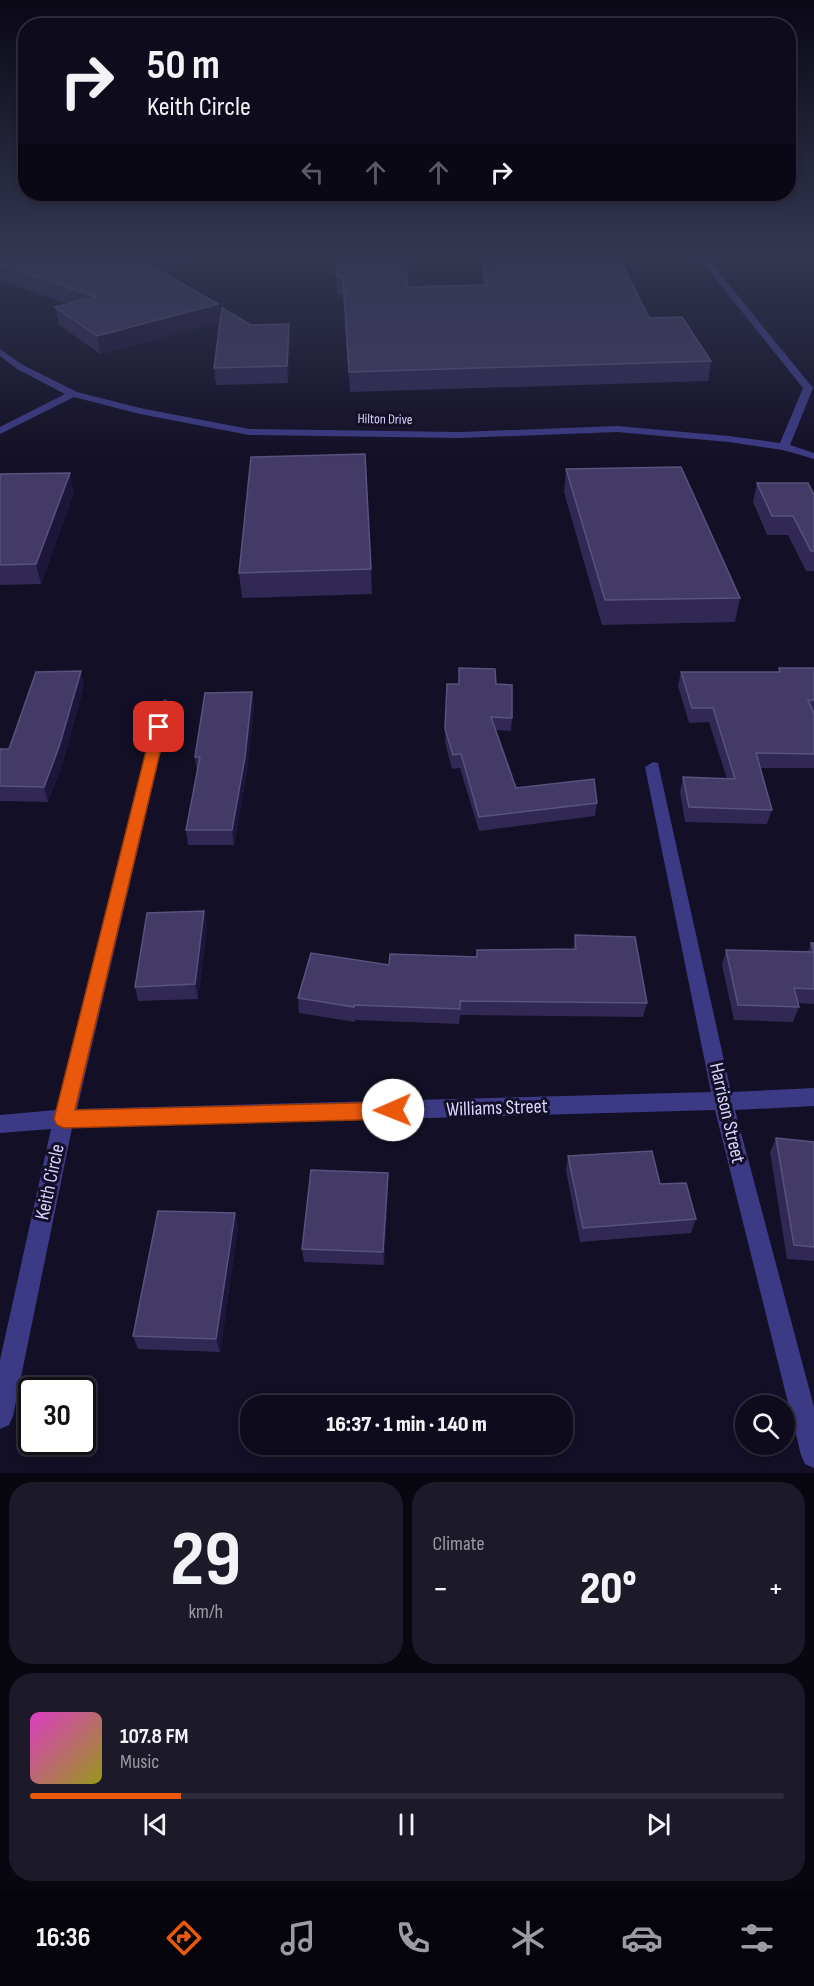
<!DOCTYPE html>
<meta charset="utf-8">
<style>
:root{--surface:#0e0b1c;--page:#1c1929;--text:#f1f3f6;--muted:#9b9ba3;--line:#2e2b3b;--accent:#ea580c}
body{margin:0;font-family:"Sofia Sans Condensed",sans-serif;background:var(--page);color:var(--text);height:100vh;display:flex;flex-direction:column;font-size:22px;white-space:nowrap}
*{box-sizing:border-box;margin:0}
p{font-size:20px;color:var(--muted)}
.icon{flex:none;width:33px;height:33px;fill:none;stroke:currentColor;stroke-width:2;stroke-linecap:round;stroke-linejoin:round}
.map{position:relative;height:1473px;overflow:hidden}
.panel{display:flex;flex-direction:column;gap:9px;padding:9px;background:#08060f;flex:1}
.panel>*{flex:none}
.guide{position:absolute;left:18px;top:18px;width:778px;height:183px;border-radius:24px;box-shadow:0 3px 9px #0003,0 0 0 2px var(--line);background:#0e0b1c;color:var(--text);overflow:hidden}
.controls{position:absolute;left:735px;top:1395px;display:grid;gap:12px}
.controls a{display:grid;place-items:center;width:60px;height:60px;border-radius:50%;background:var(--surface);box-shadow:0 3px 9px #0003,0 0 0 2px var(--line);font-size:30px}
.speed{position:absolute;left:18px;top:1377px;display:flex;gap:12px;font-size:30px;font-weight:700;text-align:center}
.speed>*{display:grid;place-content:center;width:78px;height:78px;border-radius:50%;background:var(--surface);box-shadow:0 3px 9px #0003,0 0 0 2px var(--line);line-height:1}
.speed .limit{border:3px solid #111;border-radius:9px;background:#fff;color:#111}
.pin{position:absolute;display:grid;place-items:center;width:51px;height:51px;color:#fff;margin:-26px;border-radius:12px;box-shadow:0 3px 9px #0006}
.me{position:absolute;width:66px;margin:-33px;rotate:269deg;stroke-linejoin:round;filter:drop-shadow(0 0 4px #0008)}
.turn{display:flex;align-items:center;gap:21px;height:126px;padding:0 30px;font-size:27px}
.turn .icon{width:78px;height:78px;stroke-width:2.5}
.turn b{display:block;font-size:42px;line-height:51px}
.lanes{display:flex;align-items:center;height:57px;padding:0 30px;background:#0003;justify-content:center;gap:30px;direction:ltr}
.lanes .off{opacity:.35}
.big{font-size:45px;font-weight:800;line-height:1.1}
.panel .tile{flex:1;display:flex;flex-direction:column;justify-content:center;gap:9px;min-width:0;padding:0 21px;border-radius:24px;background:var(--page)}
.panel .dial{align-items:center;gap:0}
.dial b{font-size:78px;line-height:1}
.song{display:flex;align-items:center;gap:18px}
.cover{width:72px;height:72px;border-radius:9px;background:linear-gradient(135deg,hsl(310 70% 55%),hsl(60 70% 35%))}
.played{height:6px;border-radius:3px;background:linear-gradient(90deg,var(--accent) 20%,var(--line) 20%)}
.keys{display:flex;justify-content:space-around;direction:ltr}
.heat{display:flex;justify-content:space-between;align-items:center;font-size:33px;direction:ltr}
.panel .tiles{flex:1;display:grid;gap:9px;grid-template-columns:1fr 1fr}
.tile:last-child{grid-column:span 2}
.trip{position:absolute;left:240px;top:1395px;width:333px;height:60px;border-radius:24px;background:var(--surface);box-shadow:0 3px 9px #0003,0 0 0 2px var(--line);font-weight:800;line-height:60px;text-align:center}
.dock{display:flex;height:96px;justify-content:space-around;align-items:center;background:#06040b;color:var(--muted)}
.dock .icon{width:42px;height:42px}
.dock .selected{color:var(--accent)}
.dock b{font-size:27px;color:var(--text)}
.map>svg:first-child{display:block}
</style>
<div class="map">
<svg width="814" height="1473" viewBox="0 0 814 1473">
<rect width="100%" height="100%" fill="#130f26"/>
<g fill="none" stroke-linecap="round" stroke-linejoin="round">
<path fill="#3d3a85" fill-rule="evenodd" d="M 695,253 L 703,253 L 813,388 L 790,445 L 814,453 L 814,459 L 783,450 L 729,442 L 617,432 L 460,438 L 249,435 L 140,414 L 74,397 L 0,434 L 0,427 L 65,394 L 17,369 L 0,356 L 0,349 L 23,365 L 77,392 L 140,408 L 249,429 L 460,432 L 617,426 L 729,436 L 780,443 L 803,388 Z
M 165,699 L 172,704 L 77,1109 L 711,1092 L 645,767 L 653,762 L 658,763 L 731,1092 L 814,1088 L 814,1106 L 735,1110 L 814,1407 L 814,1468 L 805,1464 L 801,1455 L 715,1110 L 72,1128 L 13,1416 L 9,1425 L 0,1429 L 0,1360 L 51,1129 L 0,1133 L 0,1115 L 56,1110 L 158,704 Z"/>
</g>
<path fill="#312854" d="M 0,253 L 171,263 L 172,270 L 163,272 L 218,304 L 220,322 L 100,354 L 59,325 L 55,307 L 68,304 L 0,280 Z
M 338,253 L 408,287 L 482,286 L 483,267 L 493,267 L 490,253 L 617,253 L 649,318 L 711,361 L 708,381 L 350,392 L 343,294 L 337,294 L 336,276 Z
M 251,325 L 290,340 L 288,383 L 216,385 L 214,368 Z
M 566,469 L 740,598 L 735,622 L 602,625 L 564,492 Z
M 0,474 L 74,492 L 41,584 L 0,585 Z
M 757,483 L 814,495 L 814,571 L 806,571 L 788,535 L 767,535 L 753,502 Z
M 371,569 L 372,594 L 242,598 L 239,573 Z
M 779,668 L 814,668 L 814,768 L 760,768 L 772,810 L 767,824 L 685,822 L 680,792 L 683,777 L 727,779 L 709,722 L 689,723 L 678,686 L 681,672 L 778,672 Z
M 447,684 L 496,684 L 512,718 L 511,731 L 496,730 L 516,788 L 597,803 L 595,816 L 479,831 L 460,768 L 452,769 L 445,742 Z
M 84,685 L 63,762 L 48,802 L 0,801 L 0,749 L 9,749 Z
M 252,692 L 254,707 L 247,771 L 234,845 L 188,845 L 186,830 L 197,772 L 195,757 Z
M 204,911 L 207,926 L 198,999 L 138,1001 L 135,987 Z
M 575,935 L 647,1003 L 643,1017 L 460,1015 L 459,1024 L 355,1020 L 355,1022 L 299,1013 L 298,998 L 389,965 L 476,957 L 477,950 L 573,949 Z
M 811,943 L 814,943 L 814,1004 L 798,1003 L 799,1007 L 793,1022 L 734,1020 L 722,965 L 726,950 L 808,952 Z
M 776,1138 L 814,1142 L 814,1261 L 787,1259 L 770,1152 Z
M 568,1156 L 660,1184 L 696,1219 L 691,1233 L 580,1242 L 566,1171 Z
M 388,1173 L 388,1187 L 384,1265 L 304,1262 L 302,1249 Z
M 235,1213 L 238,1227 L 220,1352 L 138,1349 L 133,1336 Z"/>
<path fill="#1d163a" d="M 167,253 L 197,253 L 171,263 L 172,270 L 144,277 L 141,260 Z
M 218,304 L 220,322 L 100,354 L 97,336 Z
M 289,324 L 290,340 L 288,383 L 287,366 Z
M 70,473 L 74,492 L 41,584 L 36,564 Z
M 81,671 L 84,685 L 63,762 L 48,802 L 44,787 Z
M 252,692 L 254,707 L 247,771 L 234,845 L 232,830 Z
M 204,911 L 207,926 L 198,999 L 195,984 Z
M 388,1173 L 388,1187 L 384,1265 L 383,1252 Z
M 235,1213 L 238,1227 L 220,1352 L 216,1339 Z"/>
<path fill="#433a66" stroke="#5a527e" stroke-width="1.5" d="M 0,253 L 167,253 L 141,260 L 218,304 L 97,336 L 55,307 L 96,297 L 0,264 Z
M 338,253 L 405,253 L 408,287 L 487,285 L 483,267 L 498,267 L 495,253 L 617,253 L 649,318 L 682,317 L 711,361 L 349,372 L 343,276 L 336,276 Z
M 222,308 L 251,325 L 289,324 L 287,366 L 214,368 Z
M 365,454 L 371,569 L 239,573 L 251,457 Z
M 681,467 L 740,598 L 605,600 L 566,469 Z
M 70,473 L 36,564 L 0,565 L 0,474 Z
M 757,483 L 808,483 L 814,495 L 814,551 L 811,551 L 793,516 L 772,516 Z
M 459,668 L 495,669 L 496,684 L 512,685 L 512,718 L 491,717 L 516,788 L 594,779 L 597,803 L 479,817 L 461,754 L 453,755 L 445,729 L 447,684 L 459,684 Z
M 779,668 L 814,668 L 814,700 L 808,700 L 814,714 L 814,754 L 756,753 L 772,810 L 689,807 L 683,777 L 735,779 L 713,708 L 692,708 L 681,672 L 780,672 Z
M 81,671 L 59,747 L 44,787 L 0,786 L 0,749 L 9,749 L 36,672 Z
M 252,692 L 245,757 L 232,830 L 186,830 L 200,757 L 195,757 L 205,693 Z
M 204,911 L 195,984 L 135,987 L 147,913 Z
M 575,935 L 635,937 L 647,1003 L 460,1001 L 460,1009 L 354,1005 L 354,1007 L 298,998 L 311,953 L 389,965 L 390,954 L 477,957 L 477,950 L 576,949 Z
M 811,943 L 814,943 L 814,952 Z
M 726,950 L 814,952 L 814,989 L 794,988 L 799,1007 L 738,1005 Z
M 776,1138 L 814,1142 L 814,1247 L 794,1245 Z
M 652,1151 L 660,1184 L 686,1183 L 696,1219 L 583,1228 L 568,1156 Z
M 311,1170 L 388,1173 L 383,1252 L 302,1249 Z
M 158,1211 L 235,1213 L 216,1339 L 133,1336 Z"/>
<linearGradient id="sky" x2="0" y2="1"><stop stop-color="#0a0815"/><stop offset="0.55" stop-color="#333752"/><stop offset="1" stop-color="#333752" stop-opacity="0"/></linearGradient>
<rect width="814" height="460" fill="url(#sky)"/>
<path fill="#ea580c" stroke="#983908" stroke-width="1.5" d="M 159,723 L 166,727 L 75,1110 L 393,1102 L 400,1105 L 403,1110 L 400,1116 L 393,1119 L 64,1128 L 57,1125 L 54,1119 L 152,727 Z"/>
<g text-anchor="middle" dominant-baseline="central" stroke-width="6" stroke-linejoin="round" paint-order="stroke">
<g font-size="14" fill="#d9d4ff" stroke="#130f26">
<text transform="translate(385 419) rotate(1)">Hilton Drive</text>
</g>
<g font-size="20" fill="#d9d4ff" stroke="#130f26">
<text transform="translate(497 1108) rotate(-2)">Williams Street</text>
<text transform="translate(727 1113) rotate(77)">Harrison Street</text>
<text transform="translate(50 1182) rotate(-78)">Keith Circle</text>
</g>
</g>
</svg>
<div class="controls">
<a><svg class="icon" aria-label="search" viewBox="0 0 24 24"><circle cx="10" cy="10" r="6"/><path d="M15 15l6 6"/></svg></a>
</div>
<div class="speed"><div class="limit">30</div></div>
<div class="pin" style="left:159px;top:727px;background:#d93025"><svg class="icon" aria-label="arrive" viewBox="0 0 24 24"><path d="M6 21V4h12l-3 4 3 4H6"/></svg></div>
<svg class="me" style="left:393px;top:1110px" viewBox="-20 -20 40 40"><circle r="19" fill="#fff"/><path d="M0-13L10 11 0 6-10 11z" fill="#ea580c"/></svg>
<div class="trip">16:37 · 1 min · 140 m</div>
<div class="guide">
<div class="turn"><svg class="icon" aria-label="right" viewBox="0 0 24 24"><path d="M7 20v-9h11M14 6l5 5-5 5"/></svg><div><b>50 m</b>Keith Circle</div></div>
<div class="lanes"><svg class="icon off" aria-label="left" viewBox="0 0 24 24"><path d="M17 20v-9H6M10 6l-5 5 5 5"/></svg><svg class="icon off" aria-label="ahead" viewBox="0 0 24 24"><path d="M12 20V5M6 11l6-6 6 6"/></svg><svg class="icon off" aria-label="ahead" viewBox="0 0 24 24"><path d="M12 20V5M6 11l6-6 6 6"/></svg><svg class="icon" aria-label="right" viewBox="0 0 24 24"><path d="M7 20v-9h11M14 6l5 5-5 5"/></svg></div>
</div>
</div>
<section class="panel">
<div class="tiles">
<div class="tile dial"><b>29</b><p>km/h</p></div>
<div class="tile"><p>Climate</p>
<div class="heat"><a>−</a><b class="big">20°</b><a>+</a></div>
</div>
<div class="tile">
<div class="song"><i class="cover"></i><div><b>107.8 FM</b><p>Music</p></div></div>
<div class="played"></div>
<div class="keys"><svg class="icon" aria-label="previous" viewBox="0 0 24 24"><path d="M18 5L8 12l10 7zM5 5v14"/></svg><svg class="icon" aria-label="pause" viewBox="0 0 24 24"><path d="M8 5v14M16 5v14"/></svg><svg class="icon" aria-label="next" viewBox="0 0 24 24"><path d="M6 5l10 7-10 7zM19 5v14"/></svg></div>
</div>
</div>
</section>
<nav class="dock">
<b>16:36</b>
<svg class="icon selected" aria-label="directions" viewBox="0 0 24 24"><path d="M12 3l9 9-9 9-9-9zM9 14v-3h6M13 9l2 2-2 2"/></svg>
<svg class="icon" aria-label="music" viewBox="0 0 24 24"><path d="M9 18V5l10-2v13"/><circle cx="6" cy="18" r="3"/><circle cx="16" cy="16" r="3"/></svg>
<svg class="icon" aria-label="phone" viewBox="0 0 24 24"><path d="M5 4h4l2 5-3 2q2 4 5 5l2-3 5 2v4C11 20 4 13 5 4z"/></svg>
<svg class="icon" aria-label="climate" viewBox="0 0 24 24"><path d="M12 3v18M4 7l16 10M4 17L20 7"/></svg>
<svg class="icon" aria-label="car" viewBox="0 0 24 24"><path d="M5 17H2v-5l4-1 3-4h7l3 4 3 1v5h-3M9 17h6M6 11h13"/><circle cx="7" cy="17" r="2"/><circle cx="17" cy="17" r="2"/></svg>
<svg class="icon" aria-label="filters" viewBox="0 0 24 24"><path d="M4 7h16M4 17h16"/><circle cx="9" cy="7" r="2"/><circle cx="15" cy="17" r="2"/></svg>
</nav>
